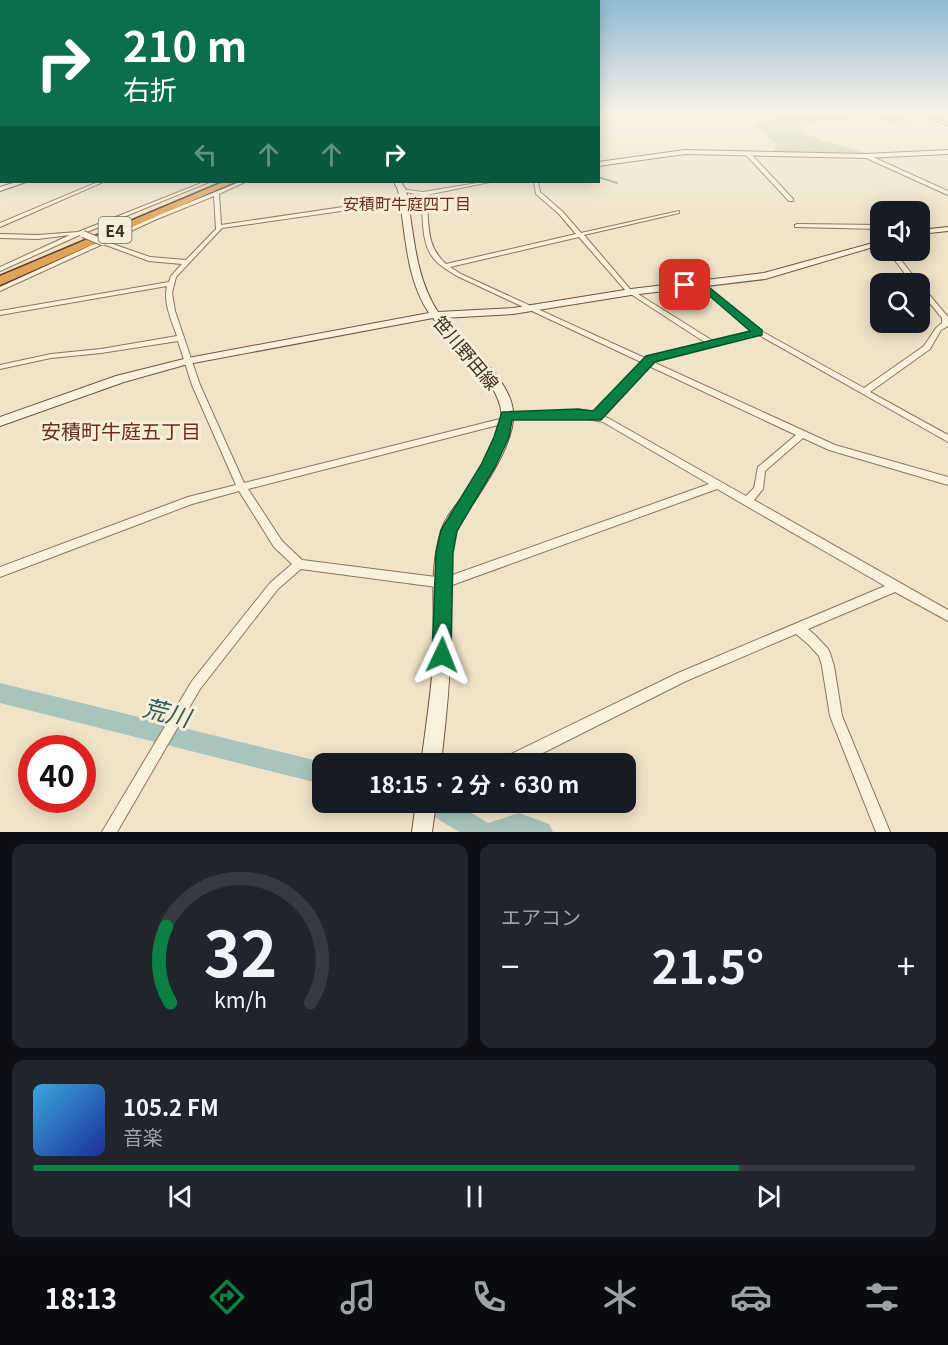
<!DOCTYPE html>
<html lang="ja">
<meta charset="utf-8">
<style>
:root{--surface:#171b24;--page:#20242c;--text:#f1f3f6;--muted:#9ea1a6;--line:#363941;--accent:#0b8043}
body{margin:0;font-family:Georgia,"Noto Sans JP",serif;background:var(--page);color:var(--text);height:100vh;display:flex;flex-direction:column;font-size:22px;white-space:nowrap}
*{box-sizing:border-box;margin:0}
p{font-size:20px;color:var(--muted)}
.icon{flex:none;width:33px;height:33px;fill:none;stroke:currentColor;stroke-width:2;stroke-linecap:round;stroke-linejoin:round}
.map{position:relative;height:832px;overflow:hidden}
.sheet{display:flex;flex-direction:column;gap:12px;padding:12px;background:#0d0f14;flex:1}
.sheet>*{flex:none}
.banner{position:absolute;left:0px;top:0px;width:600px;height:183px;box-shadow:0 3px 15px #0003;background:#0b6e4f;color:#fff;overflow:hidden}
.tools{position:absolute;left:870px;top:201px;display:grid;gap:12px}
.tools a{display:grid;place-items:center;width:60px;height:60px;border-radius:12px;background:var(--surface);box-shadow:0 3px 15px #0003;font-size:30px}
.speed{position:absolute;left:18px;top:735px;display:flex;gap:12px;font-size:30px;font-weight:700;text-align:center}
.speed>*{display:grid;place-content:center;width:78px;height:78px;border-radius:50%;background:var(--surface);box-shadow:0 3px 15px #0003;line-height:1}
.speed .limit{border:9px solid #d22;background:#fff;color:#111}
.pin{position:absolute;display:grid;place-items:center;width:51px;height:51px;color:#fff;margin:-26px;border-radius:12px;box-shadow:0 3px 9px #0006}
.me{position:absolute;width:66px;margin:-33px;rotate:2deg;stroke-linejoin:round;filter:drop-shadow(0 0 4px #0008)}
.turn{display:flex;align-items:center;gap:21px;height:126px;padding:0 24px;font-size:27px}
.turn .icon{width:78px;height:78px;stroke-width:2.5}
.turn b{display:block;font-size:42px;line-height:51px}
.lanes{display:flex;align-items:center;height:57px;padding:0 24px;background:#0003;justify-content:center;gap:30px;direction:ltr}
.lanes .off{opacity:.35}
.big{font-size:45px;font-weight:700;line-height:1.1}
.sheet .card{flex:1;display:flex;flex-direction:column;justify-content:center;gap:9px;min-width:0;padding:0 21px;border-radius:12px;background:var(--page)}
.sheet .dial{align-items:center;gap:0}
.dial svg{height:156px;overflow:visible;fill:none;stroke:var(--line);stroke-width:7;stroke-linecap:round;text-anchor:middle}
.dial text{fill:var(--text);stroke:none}
.song{display:flex;align-items:center;gap:18px}
.cover{width:72px;height:72px;border-radius:9px;background:linear-gradient(135deg,hsl(200 70% 55%),hsl(230 70% 35%))}
.played{height:6px;border-radius:3px;background:linear-gradient(90deg,var(--accent) 80%,var(--line) 80%)}
.keys{display:flex;justify-content:space-around;direction:ltr}
.heat{display:flex;justify-content:space-between;align-items:center;font-size:33px;direction:ltr}
.sheet .tiles{flex:1;display:grid;gap:12px;grid-template-columns:1fr 1fr}
.card:last-child{grid-column:span 2}
.trip{position:absolute;left:312px;top:753px;width:324px;height:60px;border-radius:12px;background:var(--surface);box-shadow:0 3px 15px #0003;font-weight:700;line-height:60px;text-align:center}
.menu{display:flex;height:96px;justify-content:space-around;align-items:center;background:#090b0e;color:var(--muted)}
.menu .icon{width:42px;height:42px}
.menu .current{color:var(--accent)}
.menu b{font-size:27px;color:var(--text)}
.map>svg:first-child{display:block}
</style>
<div class="map">
<svg width="948" height="832" viewBox="0 0 948 832">
<rect width="100%" height="100%" fill="#f0e4c8"/>
<path fill="#c9cf9b" d="M 748,111 L 883,111 L 904,118 L 909,122 L 901,126 L 874,118 L 819,121 L 797,128 L 807,135 L 827,142 L 870,154 L 775,153 L 773,152 L 777,145 L 775,142 L 754,124 L 774,118 Z"/>
<g fill="none" stroke-linecap="round" stroke-linejoin="round">
<path stroke="#6f938a" stroke-width="1.5" d="M 598,177 L 617,183"/>
<path fill="#a9c4bc" fill-rule="evenodd" d="M 0,683 L 322,762 L 326,764 L 322,764 L 322,784 L 0,703 Z
M 420,802 L 453,802 L 488,823 L 519,813 L 549,824 L 553,832 L 459,832 L 423,810 Z"/>
<g stroke="#8d765c" stroke-width="2">
<path id="street" d="M 906,111 L 911,111 L 948,123 L 948,125 Z
M 0,118 L 2,118 L 2,120 L 0,120 Z
M 0,141 L 2,141 L 2,143 L 0,143 Z
M 746,153 L 750,153 L 793,199 L 793,201 L 789,201 L 746,155 Z
M 864,155 L 868,155 L 948,191 L 948,195 L 864,157 Z
M 0,176 L 2,176 L 2,181 L 0,181 Z
M 98,182 L 103,182 L 0,227 L 0,223 Z
M 204,182 L 209,182 L 82,234 L 0,271 L 0,267 L 70,235 L 38,239 L 0,238 L 0,234 L 38,235 L 78,232 Z
M 240,182 L 245,182 L 219,194 L 221,225 L 404,198 L 407,200 L 404,202 L 222,228 L 176,277 L 172,293 L 175,311 L 200,385 L 244,483 L 504,418 L 503,416 L 504,414 L 507,413 L 578,411 L 593,414 L 643,363 L 457,276 C 449,271 440,266 434,259 C 420,242 424,216 421,195 L 400,191 L 400,189 L 423,192 L 483,182 L 490,182 L 426,195 C 430,222 424,244 446,264 L 576,234 L 559,214 L 536,194 L 534,182 L 538,182 L 540,192 L 563,212 L 581,233 L 679,211 L 679,213 L 584,235 L 630,289 L 713,341 L 753,331 L 698,284 L 697,283 L 700,281 L 763,332 L 864,388 L 924,346 L 936,328 L 942,323 L 942,318 L 920,291 L 920,285 L 922,286 L 948,317 L 948,326 L 941,330 L 930,349 L 870,392 L 948,435 L 948,442 L 757,334 L 653,362 L 835,445 L 948,477 L 948,485 L 829,450 L 803,438 L 765,471 L 763,489 L 754,500 L 948,610 L 948,621 L 895,592 L 808,629 L 816,636 L 828,649 L 830,653 L 834,666 L 842,716 L 890,832 L 876,832 L 830,716 L 822,666 L 819,656 L 808,644 L 796,634 L 686,681 L 521,764 L 500,764 L 501,759 L 678,673 L 885,586 L 717,489 L 444,588 L 301,569 L 278,589 L 200,689 L 117,832 L 102,832 L 192,681 L 270,583 L 292,564 L 274,547 L 239,491 L 192,504 L 0,577 L 0,567 L 188,497 L 236,485 L 192,385 L 178,341 L 101,353 L 51,358 L 0,369 L 0,365 L 51,354 L 101,349 L 177,336 C 172,321 163,303 167,286 L 0,315 L 0,311 L 169,282 L 171,276 L 182,264 L 149,261 L 103,244 L 2,290 L 0,291 L 0,287 L 153,217 ZM 214,196 L 216,229 L 186,260 L 150,257 L 107,242 L 157,219 ZM 579,237 L 626,291 L 706,343 L 648,357 L 647,359 L 461,274 L 450,267 ZM 649,366 L 796,435 L 758,467 L 754,488 L 746,496 L 608,418 L 601,416 ZM 578,417 L 603,422 L 709,484 L 444,578 L 302,560 L 282,541 L 248,489 L 506,423 L 509,422 L 509,419 Z
M 797,224 L 880,225 L 880,229 L 795,227 L 795,225 Z
M 887,250 L 893,250 L 919,283 L 920,284 L 920,285 L 920,284 L 913,284 Z"/>
</g>
<g stroke="#6f573f" stroke-width="2">
<path id="secondary" d="M 685,150 L 866,154 L 948,150 L 948,154 L 866,158 L 685,154 L 598,166 L 598,162 Z
M 16,182 L 26,182 L 0,191 L 0,187 Z
M 394,182 L 401,182 L 406,190 C 414,231 414,276 438,312 L 513,308 L 631,289 L 764,273 L 880,241 L 880,245 L 765,279 L 631,295 L 513,314 L 443,318 C 464,342 510,378 513,411 C 516,439 489,479 474,502 C 467,512 458,521 455,532 C 445,570 451,612 450,650 C 450,688 445,726 441,764 L 421,764 C 426,726 432,688 434,650 C 435,611 429,569 441,531 C 445,518 454,508 463,496 C 478,476 504,436 501,410 C 500,401 495,393 491,385 L 433,318 L 188,364 L 124,382 L 0,426 L 0,417 L 116,376 L 188,358 L 429,313 C 405,277 406,232 398,190 Z
M 948,227 L 948,231 L 920,234 L 920,230 Z
M 416,802 L 436,802 L 432,832 L 412,832 Z"/>
</g>
<g stroke="#5b4430" stroke-width="3">
<path id="highway" d="M 223,182 L 235,182 L 0,285 L 0,276 Z"/>
</g>
<use href="#street" fill="#faf1dc" fill-rule="evenodd"/>
<use href="#secondary" fill="#faf1dc" fill-rule="evenodd"/>
<use href="#highway" fill="#e0a458" fill-rule="evenodd"/>
<g stroke="#8d765c" stroke-width="8" stroke-linecap="butt">
<path id="street-bridge" d="M 83,234 L 102,242"/>
</g>
<use href="#street-bridge" stroke="#faf1dc" stroke-width="6"/>
</g>
<linearGradient id="sky" x2="0" y2="1"><stop stop-color="#8fbad6"/><stop offset="0.49" stop-color="#f8f3e6"/><stop offset="1" stop-color="#f8f3e6" stop-opacity="0"/></linearGradient>
<rect width="948" height="227" fill="url(#sky)"/>
<path fill="#0b8043" stroke="#07532c" stroke-width="1.5" d="M 700,280 L 762,330 L 762,335 L 655,362 L 601,420 L 512,420 L 509,437 L 495,467 L 457,531 L 453,553 L 451,655 L 449,662 L 442,665 L 435,662 L 432,655 L 436,553 L 441,530 L 481,465 L 494,437 L 502,412 L 578,409 L 593,411 L 646,356 L 750,331 L 698,286 L 685,288 L 680,285 L 685,282 Z"/>
<g text-anchor="middle" dominant-baseline="central" stroke-width="6" stroke-linejoin="round" paint-order="stroke">
<g font-size="16" fill="#6b2e1e" stroke="#f7eed8">
<text x="407" y="203">安積町牛庭四丁目</text>
</g>
<rect fill="#f7eed8" stroke="#756857" stroke-width="1.5" x="98.5" y="217" width="33" height="26" rx="4.5"/>
<g font-size="16" font-weight="bold" fill="#3d2e20">
<text x="115" y="230">E4</text>
</g>
<g font-size="18" fill="#3d2e20" stroke="#f7eed8">
<text transform="translate(467 352) rotate(50)">笹川野田線</text>
</g>
<g font-size="20" fill="#6b2e1e" stroke="#f7eed8">
<text x="121" y="430">安積町牛庭五丁目</text>
</g>
<g font-size="24" font-style="italic" fill="#2f5d5a" stroke="#f7eed8">
<text transform="translate(167 711) rotate(14)">荒川</text>
</g>
</g>
</svg>
<div class="tools">
<a><svg class="icon" aria-label="sound" viewBox="0 0 24 24"><path d="M4 9h4l5-4v14l-5-4H4zM17 9q2 3 0 6"/></svg></a>
<a><svg class="icon" aria-label="search" viewBox="0 0 24 24"><circle cx="10" cy="10" r="6"/><path d="M15 15l6 6"/></svg></a>
</div>
<div class="speed"><div class="limit">40</div></div>
<div class="pin" style="left:685px;top:285px;background:#d93025"><svg class="icon" aria-label="arrive" viewBox="0 0 24 24"><path d="M6 21V4h12l-3 4 3 4H6"/></svg></div>
<svg class="me" style="left:442px;top:655px" viewBox="-20 -20 40 40"><path d="M0-17L14 15 0 8-14 15z" fill="#0b8043" stroke="#fff" stroke-width="4"/></svg>
<div class="trip">18:15 · 2 分 · 630 m</div>
<div class="banner">
<div class="turn"><svg class="icon" aria-label="right" viewBox="0 0 24 24"><path d="M7 20v-9h11M14 6l5 5-5 5"/></svg><div><b>210 m</b>右折</div></div>
<div class="lanes"><svg class="icon off" aria-label="left" viewBox="0 0 24 24"><path d="M17 20v-9H6M10 6l-5 5 5 5"/></svg><svg class="icon off" aria-label="ahead" viewBox="0 0 24 24"><path d="M12 20V5M6 11l6-6 6 6"/></svg><svg class="icon off" aria-label="ahead" viewBox="0 0 24 24"><path d="M12 20V5M6 11l6-6 6 6"/></svg><svg class="icon" aria-label="right" viewBox="0 0 24 24"><path d="M7 20v-9h11M14 6l5 5-5 5"/></svg></div>
</div>
</div>
<section class="sheet">
<div class="tiles">
<div class="card dial"><svg viewBox="0 0 100 80">
<path d="M14 69A42 42 0 1 1 86 69"/>
<path d="M14 69A42 42 0 0 1 12 30" stroke="#0b8043"/>
<text x="50" y="56" font-size="32" font-weight="700">32</text>
<text x="50" y="72" font-size="11">km/h</text>
</svg></div>
<div class="card"><p>エアコン</p>
<div class="heat"><a>−</a><b class="big">21.5°</b><a>+</a></div>
</div>
<div class="card">
<div class="song"><i class="cover"></i><div><b>105.2 FM</b><p>音楽</p></div></div>
<div class="played"></div>
<div class="keys"><svg class="icon" aria-label="previous" viewBox="0 0 24 24"><path d="M18 5L8 12l10 7zM5 5v14"/></svg><svg class="icon" aria-label="pause" viewBox="0 0 24 24"><path d="M8 5v14M16 5v14"/></svg><svg class="icon" aria-label="next" viewBox="0 0 24 24"><path d="M6 5l10 7-10 7zM19 5v14"/></svg></div>
</div>
</div>
</section>
<nav class="menu">
<b>18:13</b>
<svg class="icon current" aria-label="directions" viewBox="0 0 24 24"><path d="M12 3l9 9-9 9-9-9zM9 14v-3h6M13 9l2 2-2 2"/></svg>
<svg class="icon" aria-label="music" viewBox="0 0 24 24"><path d="M9 18V5l10-2v13"/><circle cx="6" cy="18" r="3"/><circle cx="16" cy="16" r="3"/></svg>
<svg class="icon" aria-label="phone" viewBox="0 0 24 24"><path d="M5 4h4l2 5-3 2q2 4 5 5l2-3 5 2v4C11 20 4 13 5 4z"/></svg>
<svg class="icon" aria-label="climate" viewBox="0 0 24 24"><path d="M12 3v18M4 7l16 10M4 17L20 7"/></svg>
<svg class="icon" aria-label="car" viewBox="0 0 24 24"><path d="M5 17H2v-5l4-1 3-4h7l3 4 3 1v5h-3M9 17h6M6 11h13"/><circle cx="7" cy="17" r="2"/><circle cx="17" cy="17" r="2"/></svg>
<svg class="icon" aria-label="filters" viewBox="0 0 24 24"><path d="M4 7h16M4 17h16"/><circle cx="9" cy="7" r="2"/><circle cx="15" cy="17" r="2"/></svg>
</nav>
